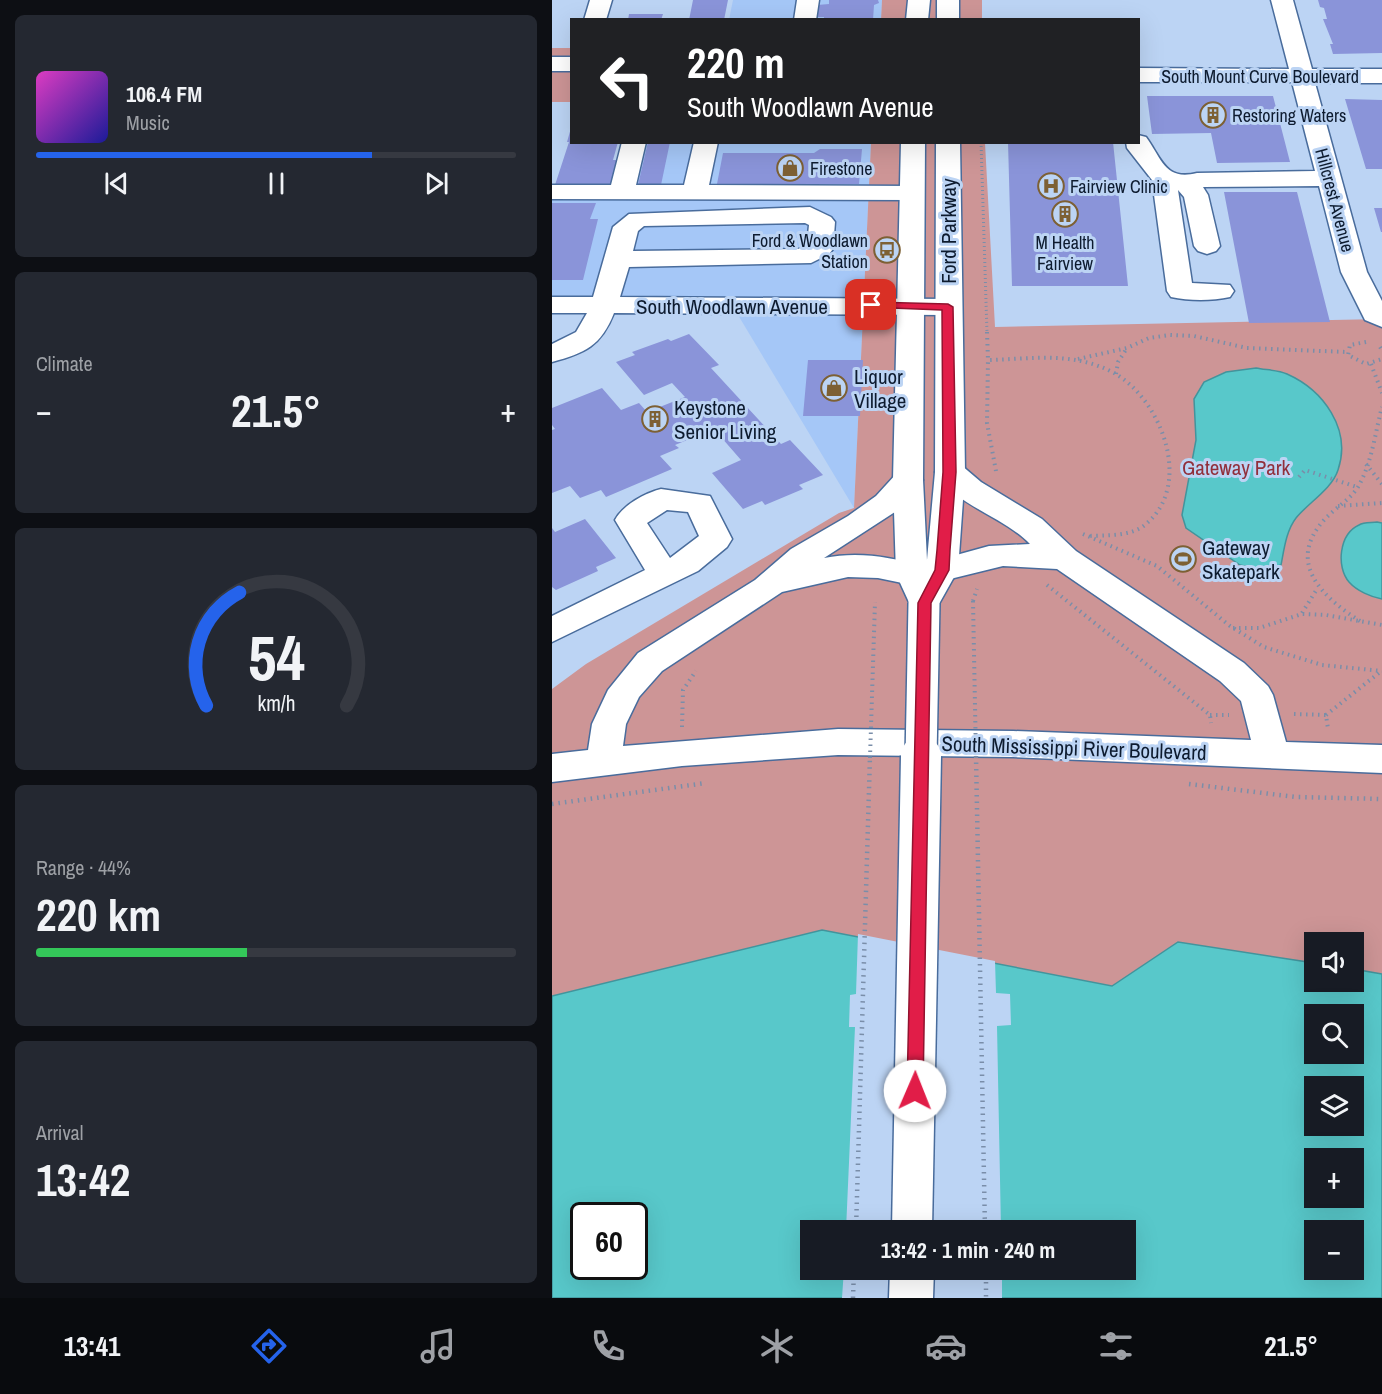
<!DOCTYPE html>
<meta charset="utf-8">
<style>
:root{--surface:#171b24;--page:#242831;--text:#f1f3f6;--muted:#9ea1a6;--line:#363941;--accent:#2563eb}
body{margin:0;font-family:"Archivo Narrow",sans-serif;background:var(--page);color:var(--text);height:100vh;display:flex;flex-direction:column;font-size:22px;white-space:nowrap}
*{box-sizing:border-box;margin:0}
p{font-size:20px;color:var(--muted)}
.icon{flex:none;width:33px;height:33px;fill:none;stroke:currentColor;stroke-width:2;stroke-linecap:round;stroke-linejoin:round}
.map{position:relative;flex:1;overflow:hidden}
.details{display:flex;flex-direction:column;gap:15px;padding:15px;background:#0d0f14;width:552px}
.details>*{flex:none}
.hud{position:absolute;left:18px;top:18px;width:570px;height:126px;border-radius:0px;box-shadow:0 6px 24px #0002;background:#202124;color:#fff;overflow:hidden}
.fabs{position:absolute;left:752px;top:932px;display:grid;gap:12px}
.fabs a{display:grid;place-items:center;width:60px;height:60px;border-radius:0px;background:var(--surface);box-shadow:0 6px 24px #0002;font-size:30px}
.speed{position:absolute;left:18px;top:1202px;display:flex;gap:12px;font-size:30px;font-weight:700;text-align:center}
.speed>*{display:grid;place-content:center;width:78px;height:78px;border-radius:50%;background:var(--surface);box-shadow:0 6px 24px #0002;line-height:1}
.speed .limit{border:3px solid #111;border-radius:9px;background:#fff;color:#111}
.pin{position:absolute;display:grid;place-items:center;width:51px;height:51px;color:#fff;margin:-26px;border-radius:12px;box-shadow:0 3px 9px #0006}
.me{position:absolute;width:66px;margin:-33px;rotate:1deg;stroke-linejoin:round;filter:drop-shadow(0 0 4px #0008)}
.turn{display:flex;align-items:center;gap:21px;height:126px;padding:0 18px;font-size:27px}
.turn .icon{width:78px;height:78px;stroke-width:2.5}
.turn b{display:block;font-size:42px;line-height:51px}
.big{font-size:45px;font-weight:700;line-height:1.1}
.details .widget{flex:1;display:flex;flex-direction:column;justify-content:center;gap:9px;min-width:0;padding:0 21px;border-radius:9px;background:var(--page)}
.details .dial{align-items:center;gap:0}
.dial svg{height:156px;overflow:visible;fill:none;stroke:var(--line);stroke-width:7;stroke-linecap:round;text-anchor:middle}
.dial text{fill:var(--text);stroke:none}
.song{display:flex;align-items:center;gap:18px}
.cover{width:72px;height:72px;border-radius:9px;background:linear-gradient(135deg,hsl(310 70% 55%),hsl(240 70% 35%))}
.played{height:6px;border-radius:3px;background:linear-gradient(90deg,var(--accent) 70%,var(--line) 70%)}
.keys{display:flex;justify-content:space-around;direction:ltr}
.heat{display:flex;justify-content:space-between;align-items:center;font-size:33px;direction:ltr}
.charge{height:9px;border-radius:4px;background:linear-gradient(90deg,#34c759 44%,var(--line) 0)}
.trip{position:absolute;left:248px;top:1220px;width:336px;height:60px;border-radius:0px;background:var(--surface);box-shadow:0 6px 24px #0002;font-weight:700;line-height:60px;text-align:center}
.menu{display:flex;height:96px;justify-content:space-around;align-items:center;background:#090b0e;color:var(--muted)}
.menu .icon{width:42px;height:42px}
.menu .on{color:var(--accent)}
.menu b{font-size:27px;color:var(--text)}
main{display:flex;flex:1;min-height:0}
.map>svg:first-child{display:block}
</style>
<main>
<section class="details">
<div class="widget">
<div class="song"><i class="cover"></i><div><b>106.4 FM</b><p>Music</p></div></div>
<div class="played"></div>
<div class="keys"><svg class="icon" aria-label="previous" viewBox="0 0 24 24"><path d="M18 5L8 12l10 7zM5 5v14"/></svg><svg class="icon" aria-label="pause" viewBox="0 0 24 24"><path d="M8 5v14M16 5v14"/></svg><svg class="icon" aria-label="next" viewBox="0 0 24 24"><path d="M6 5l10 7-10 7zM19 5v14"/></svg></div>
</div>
<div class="widget"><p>Climate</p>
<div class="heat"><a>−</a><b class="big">21.5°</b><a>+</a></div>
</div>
<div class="widget dial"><svg viewBox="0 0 100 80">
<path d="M14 69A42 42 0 1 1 86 69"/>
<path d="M14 69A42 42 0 0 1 31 11" stroke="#2563eb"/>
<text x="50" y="56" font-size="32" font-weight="700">54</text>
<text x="50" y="72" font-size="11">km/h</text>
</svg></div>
<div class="widget"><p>Range · 44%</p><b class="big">220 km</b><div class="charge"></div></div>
<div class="widget"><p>Arrival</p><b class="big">13:42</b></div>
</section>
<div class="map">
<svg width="830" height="1298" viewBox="0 0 830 1298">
<rect width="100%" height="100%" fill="#bcd4f4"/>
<path fill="#a5c7f7" d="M 181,0 L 330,0 L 329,19 L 177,20 Z
M 82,143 L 319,143 L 302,508 L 180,305 L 0,305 L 0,193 L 71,193 Z"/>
<path fill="#cd9596" d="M 330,0 L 430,0 L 430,19 L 329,20 Z
M 0,48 L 19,48 L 19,102 L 0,102 Z
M 319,143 L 433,143 L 443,327 L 830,319 L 830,974 L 801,969 L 801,942 L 762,942 L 762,963 L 626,942 L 560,986 L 270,930 L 0,996 L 0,689 L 34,664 L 287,513 L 302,508 Z"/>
<path fill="#58c8ca" stroke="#42949c" stroke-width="1.5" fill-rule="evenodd" d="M 704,368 C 714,370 726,370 735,374 C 771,390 800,429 786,470 C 780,489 756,503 744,518 C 734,531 732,550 729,565 L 711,570 L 688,565 L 634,528 L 630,515 L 644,440 L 642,399 L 652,382 L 674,372 Z
M 825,522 L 830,523 L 830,599 C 819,597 805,591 797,582 C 784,567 787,534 807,525 C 812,522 820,523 825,522 Z
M 270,930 L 560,986 L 626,942 L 762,963 L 762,981 L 801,981 L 801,969 L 830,974 L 830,1298 L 0,1298 L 0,996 ZM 762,1014 L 801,1014 L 801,1053 L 762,1053 ZM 762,1086 L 801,1086 L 801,1125 L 762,1125 ZM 762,1158 L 801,1158 L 801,1197 L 762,1197 ZM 32,1215 L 82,1215 L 82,1266 L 32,1266 ZM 258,1230 L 573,1230 L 573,1269 L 258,1269 ZM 762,1230 L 801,1230 L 801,1269 L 762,1269 Z"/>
<path fill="#bcd4f4" d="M 306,934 L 443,961 L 444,993 L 458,994 L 459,1025 L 445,1026 L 449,1230 L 294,1230 L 303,1027 L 297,1027 L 298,995 L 304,994 Z
M 292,1269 L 450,1269 L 450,1298 L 290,1298 Z"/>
<path fill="#8a94d9" d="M 141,0 L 176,0 L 172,20 L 137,20 Z
M 277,0 L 326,0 L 327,3 L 322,5 L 321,20 L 272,20 L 272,17 L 264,17 L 265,5 L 277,4 Z
M 766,0 L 830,0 L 830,53 L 781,54 L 778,44 L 781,44 L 771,19 L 775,19 L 772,8 L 768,7 Z
M 77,14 L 111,14 L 109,20 L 76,20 Z
M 595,96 L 721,96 L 738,162 L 665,163 L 659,133 L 600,134 Z
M 793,99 L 830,100 L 830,169 L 814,169 Z
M 19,128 L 20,142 L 66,142 L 61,160 L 66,160 L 60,185 L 3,185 L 17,142 L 15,142 Z
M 96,142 L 118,142 L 109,185 L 86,185 Z
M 456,142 L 561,142 L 576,286 L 460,286 Z
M 268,149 L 310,149 L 307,184 L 165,184 L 171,153 L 262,153 Z
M 672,192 L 745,192 L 778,322 L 697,323 Z
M 0,203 L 44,203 L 38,219 L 46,219 L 31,280 L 0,280 Z
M 822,208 L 830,208 L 830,232 L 829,232 Z
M 137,334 L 167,365 L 159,368 L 229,444 L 238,440 L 271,475 L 247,485 L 251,489 L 213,505 L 210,501 L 191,509 L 160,473 L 189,460 L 162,429 L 123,445 L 127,448 L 108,456 L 120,469 L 54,497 L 49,490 L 28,498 L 18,486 L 0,493 L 0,430 L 3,429 L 0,425 L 0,408 L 50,388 L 69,410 L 87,403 L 95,412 L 133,397 L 120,383 L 92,395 L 64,362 L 83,355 L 80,352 L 116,339 L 119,341 Z
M 256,360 L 311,360 L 308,416 L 251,416 Z
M 33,519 L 64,558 L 44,567 L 46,571 L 4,590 L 0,587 L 0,528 L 3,532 Z"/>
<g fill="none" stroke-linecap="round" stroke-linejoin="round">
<g stroke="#496c9c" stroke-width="3">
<path id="minor" d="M 38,0 L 60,0 L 54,20 L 32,20 Z
M 245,0 L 267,0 L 264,20 L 242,20 Z
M 719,0 L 741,0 L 760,69 L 830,69 L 830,83 L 763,83 L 815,272 L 830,301 L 830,327 L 813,320 L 789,272 L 767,186 L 651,187 L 656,195 L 668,246 L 664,251 L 655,254 L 646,251 L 642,246 L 632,197 L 626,190 L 640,283 L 678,285 L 682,291 L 678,297 C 660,301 637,301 619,297 L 615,291 L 600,180 L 575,148 L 574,142 L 586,142 L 586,135 L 594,137 C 610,159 613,181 645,173 L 763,171 L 740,82 L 586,82 L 586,68 L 737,69 Z
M 0,57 L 20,57 L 20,71 L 0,71 Z
M 70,142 L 94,142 L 84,185 L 132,185 L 142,142 L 166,142 L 157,185 L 359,186 L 368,188 L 371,193 L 368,198 L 359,200 L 0,199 L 0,185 L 59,185 Z
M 258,207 L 279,217 L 283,222 L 281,249 L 277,254 L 259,263 L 77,267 L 68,297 L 396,299 L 406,301 L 409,307 L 406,313 L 396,315 L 62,313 C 49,346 33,353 0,362 L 0,344 L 24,332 L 35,313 L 0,313 L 0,297 L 41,297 L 61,227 L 77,214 ZM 253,223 L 257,225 L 255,245 L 246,249 L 81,251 L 86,231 L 92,226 Z
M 398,462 L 409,465 L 429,482 L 490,519 L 524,551 L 692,663 L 716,686 L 721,695 L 734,742 L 830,745 L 830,773 L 461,757 L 286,755 L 130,766 L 0,782 L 0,754 L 36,750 L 40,724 L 56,690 L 86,653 L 203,580 L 239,549 L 296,516 L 324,496 L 345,473 L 356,470 L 367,473 L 371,480 L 346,510 L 272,558 C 306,551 338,557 371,566 L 376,574 L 371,582 L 360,585 L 326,578 L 296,577 L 230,592 L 110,671 L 87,697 L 74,724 L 71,746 L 286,729 L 461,731 L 699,740 L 689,701 L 668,681 L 505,569 L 451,566 L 390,581 L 379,578 L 374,570 L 379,562 L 437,546 L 478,544 C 451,516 404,506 383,472 L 387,465 Z
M 109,489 L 158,496 L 180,539 L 175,547 L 146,571 L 0,642 L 0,616 L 93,570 L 63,520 C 71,505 93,493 109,489 ZM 115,510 L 136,512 L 147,536 L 118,558 L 95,523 Z"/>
</g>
<g stroke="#496c9c" stroke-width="3">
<path id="major" d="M 356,0 L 378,0 L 376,20 L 354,20 Z
M 385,0 L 407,0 L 407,20 L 385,20 Z
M 349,142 L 373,142 L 371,480 L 375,560 L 383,472 L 384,142 L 408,142 L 413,472 L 406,570 L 383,611 L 372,614 L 361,611 L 344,574 L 341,480 Z
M 338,1269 L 382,1269 L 381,1298 L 337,1298 Z"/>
</g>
<path stroke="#7a8ea9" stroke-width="3" stroke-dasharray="1 3" stroke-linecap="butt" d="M 429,142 L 435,333"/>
<path stroke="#7a8ea9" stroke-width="4" stroke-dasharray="1.5 4.5" stroke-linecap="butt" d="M 435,332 L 436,360
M 814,342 L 798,345 L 796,355 L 814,364 L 830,359
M 828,347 L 830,350
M 526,359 L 575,348 L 597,338 L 618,335 L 642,336 L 695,348 L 795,352
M 819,364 L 830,393
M 564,374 L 566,362 L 575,348
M 814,464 L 830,484
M 444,471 L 435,423 L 436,360 C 479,359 522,351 562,373 C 609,399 642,484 594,524 C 579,537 554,535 536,536
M 747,477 L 753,470 L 805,487
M 786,506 L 830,503
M 531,534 L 605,566 L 678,626 L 712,647 L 770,665 L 830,671
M 495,585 L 658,715 L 659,723
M 421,601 L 425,589
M 750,613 L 765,589
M 808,621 C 770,597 733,562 773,519 C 784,507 798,500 806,487 C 820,463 823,433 830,407
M 681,628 L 707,628 L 750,614 L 774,615 L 830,625
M 742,714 L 774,715 L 776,729
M 658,715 L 677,715
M 774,715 L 828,672
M 130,727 L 131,690 L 144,671"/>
<path stroke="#7a8ea9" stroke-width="4.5" stroke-dasharray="1.5 5" stroke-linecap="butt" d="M 637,784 L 744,797 L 830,799
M 0,804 L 154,783
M 434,1269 L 434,1298
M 301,1298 L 302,1269"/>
<use href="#minor" fill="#fff" fill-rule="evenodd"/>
<use href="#major" fill="#fff" fill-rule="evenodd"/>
<g stroke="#496c9c" stroke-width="34" stroke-linecap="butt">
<path id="major-bridge-far1" d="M 369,758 L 372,603"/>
</g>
<g stroke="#496c9c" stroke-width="43" stroke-linecap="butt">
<path id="major-bridge" d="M 360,1230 L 369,756"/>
</g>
<path stroke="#7a8ea9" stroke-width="4" stroke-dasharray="1.5 4.5" stroke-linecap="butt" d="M 421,601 L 424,758
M 318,758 L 323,602"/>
<path stroke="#7a8ea9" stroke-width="4.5" stroke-dasharray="1.5 5" stroke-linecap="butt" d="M 424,756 L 433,1230
M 304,1230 L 318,756"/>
<use href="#major-bridge-far1" stroke="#fff" stroke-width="31"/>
<use href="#major-bridge" stroke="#fff" stroke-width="40"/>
</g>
<path fill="#e11d48" stroke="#92132f" stroke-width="1.5" d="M 319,302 L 396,304 L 401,307 L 404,472 L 398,550 L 397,570 L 379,603 L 371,1091 L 369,1096 L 363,1098 L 357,1096 L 355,1091 L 366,603 L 383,570 L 385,550 L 391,472 L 390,310 L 315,307 L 314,305 Z"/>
<defs>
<g id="building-ring" transform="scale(1.35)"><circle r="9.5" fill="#bcd4f4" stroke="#7d6034" stroke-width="1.5"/><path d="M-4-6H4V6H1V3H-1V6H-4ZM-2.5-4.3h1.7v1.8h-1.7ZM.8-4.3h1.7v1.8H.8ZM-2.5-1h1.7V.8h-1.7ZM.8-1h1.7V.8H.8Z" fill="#7d6034"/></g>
<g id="shop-ring" transform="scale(1.35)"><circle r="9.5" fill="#bcd4f4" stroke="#7d6034" stroke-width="1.5"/><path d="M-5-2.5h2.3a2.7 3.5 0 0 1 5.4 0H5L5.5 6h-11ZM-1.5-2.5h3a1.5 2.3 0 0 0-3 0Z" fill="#7d6034"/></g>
<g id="hospital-ring" transform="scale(1.35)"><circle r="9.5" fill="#bcd4f4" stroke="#7d6034" stroke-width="1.5"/><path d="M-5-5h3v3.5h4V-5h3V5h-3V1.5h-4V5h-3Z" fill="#7d6034"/></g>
<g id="bus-ring" transform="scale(1.35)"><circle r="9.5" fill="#bcd4f4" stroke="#7d6034" stroke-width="1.5"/><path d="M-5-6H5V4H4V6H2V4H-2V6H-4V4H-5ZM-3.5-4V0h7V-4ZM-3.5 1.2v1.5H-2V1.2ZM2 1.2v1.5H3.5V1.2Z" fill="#7d6034"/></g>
<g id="stadium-ring" transform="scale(1.35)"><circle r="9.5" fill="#bcd4f4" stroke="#7d6034" stroke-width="1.5"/><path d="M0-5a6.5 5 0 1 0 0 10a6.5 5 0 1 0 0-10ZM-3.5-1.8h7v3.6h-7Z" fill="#7d6034"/></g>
</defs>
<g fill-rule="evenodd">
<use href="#building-ring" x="661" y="115"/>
<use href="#shop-ring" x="238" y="168"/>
<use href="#hospital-ring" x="499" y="186"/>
<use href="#building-ring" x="513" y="214"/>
<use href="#bus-ring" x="335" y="250"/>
<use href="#shop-ring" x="282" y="388"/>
<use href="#building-ring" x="103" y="419"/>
<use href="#stadium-ring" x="631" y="559"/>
</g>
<g text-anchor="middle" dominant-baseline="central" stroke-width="6" stroke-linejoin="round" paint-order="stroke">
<g font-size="18" fill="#0d1b2f" stroke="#bcd4f4">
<text x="708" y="76">South Mount Curve Boulevard</text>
<text transform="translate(783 200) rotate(75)">Hillcrest Avenue</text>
</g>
<g font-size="18" fill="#0d1b2f" stroke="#bcd4f4" text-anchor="start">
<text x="680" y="115">Restoring Waters</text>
<text x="258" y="168">Firestone</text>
<text x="518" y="186">Fairview Clinic</text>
<text x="316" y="240" text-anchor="end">Ford &amp; Woodlawn<tspan x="316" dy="21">Station</tspan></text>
<text x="513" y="242" text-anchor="middle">M Health<tspan x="513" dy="21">Fairview</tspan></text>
</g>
<g font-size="21" fill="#0d1b2f" stroke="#bcd4f4">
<text transform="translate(396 231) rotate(-90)">Ford Parkway</text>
<text x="180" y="306">South Woodlawn Avenue</text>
<text transform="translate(522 748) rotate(2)">South Mississippi River Boulevard</text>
</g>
<g font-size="21" fill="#0d1b2f" stroke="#bcd4f4" text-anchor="start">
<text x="302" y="376">Liquor<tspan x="302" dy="24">Village</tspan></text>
<text x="122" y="407">Keystone<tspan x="122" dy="24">Senior Living</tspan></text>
<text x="650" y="547">Gateway<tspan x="650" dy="24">Skatepark</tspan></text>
</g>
<g font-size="21" fill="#912f3b" stroke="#bcd4f4">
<text x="684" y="467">Gateway Park</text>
</g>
</g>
</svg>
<div class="fabs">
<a><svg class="icon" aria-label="sound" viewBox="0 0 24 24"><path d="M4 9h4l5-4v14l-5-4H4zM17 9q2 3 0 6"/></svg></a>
<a><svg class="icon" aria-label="search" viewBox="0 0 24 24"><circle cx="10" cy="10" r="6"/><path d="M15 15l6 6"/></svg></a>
<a><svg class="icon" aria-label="layers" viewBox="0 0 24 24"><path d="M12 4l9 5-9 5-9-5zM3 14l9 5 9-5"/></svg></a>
<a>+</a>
<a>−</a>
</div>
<div class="speed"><div class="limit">60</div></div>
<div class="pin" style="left:319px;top:305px;background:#d93025"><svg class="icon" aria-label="arrive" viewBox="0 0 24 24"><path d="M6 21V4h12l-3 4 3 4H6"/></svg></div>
<svg class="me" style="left:363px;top:1091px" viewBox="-20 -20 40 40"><circle r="19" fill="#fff"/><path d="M0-13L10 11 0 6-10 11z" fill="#e11d48"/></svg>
<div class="trip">13:42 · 1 min · 240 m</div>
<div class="hud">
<div class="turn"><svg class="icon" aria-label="left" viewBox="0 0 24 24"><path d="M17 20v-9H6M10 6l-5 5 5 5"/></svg><div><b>220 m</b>South Woodlawn Avenue</div></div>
</div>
</div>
</main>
<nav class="menu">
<b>13:41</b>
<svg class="icon on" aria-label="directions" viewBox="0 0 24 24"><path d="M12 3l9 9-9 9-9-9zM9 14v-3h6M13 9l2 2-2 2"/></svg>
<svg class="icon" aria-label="music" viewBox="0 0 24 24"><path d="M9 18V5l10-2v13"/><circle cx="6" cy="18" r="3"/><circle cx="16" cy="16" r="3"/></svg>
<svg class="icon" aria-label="phone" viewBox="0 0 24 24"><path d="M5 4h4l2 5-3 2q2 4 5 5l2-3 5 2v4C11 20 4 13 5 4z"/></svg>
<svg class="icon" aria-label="climate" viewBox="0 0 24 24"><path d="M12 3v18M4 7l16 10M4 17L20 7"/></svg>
<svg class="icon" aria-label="car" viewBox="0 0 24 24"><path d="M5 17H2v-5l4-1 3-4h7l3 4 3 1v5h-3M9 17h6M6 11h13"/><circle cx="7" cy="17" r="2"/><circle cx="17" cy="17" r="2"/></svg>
<svg class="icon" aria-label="filters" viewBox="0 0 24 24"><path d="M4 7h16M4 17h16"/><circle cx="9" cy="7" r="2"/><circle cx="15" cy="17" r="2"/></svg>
<b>21.5°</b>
</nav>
